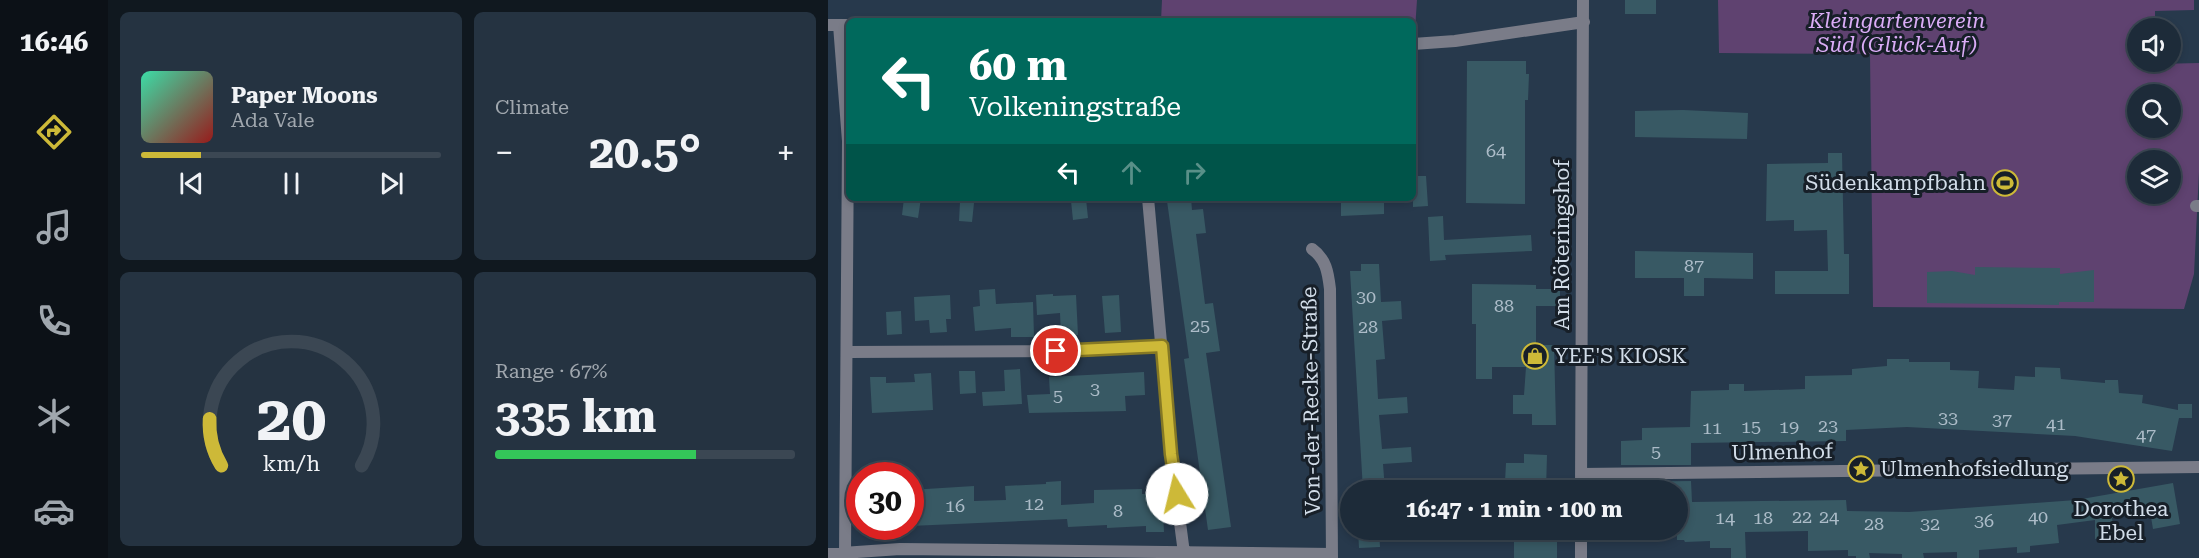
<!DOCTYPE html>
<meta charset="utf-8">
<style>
:root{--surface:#1d2b39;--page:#253341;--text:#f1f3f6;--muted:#a0a7ae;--line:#3b4753;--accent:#cdb938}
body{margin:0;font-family:"Roboto Serif",serif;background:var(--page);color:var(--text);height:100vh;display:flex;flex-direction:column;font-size:22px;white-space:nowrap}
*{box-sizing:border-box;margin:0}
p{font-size:20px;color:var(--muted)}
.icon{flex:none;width:33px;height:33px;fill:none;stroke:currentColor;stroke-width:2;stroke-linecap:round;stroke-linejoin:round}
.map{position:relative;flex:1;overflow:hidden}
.panel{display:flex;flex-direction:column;gap:12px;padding:12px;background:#10181f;width:720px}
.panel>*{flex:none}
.guide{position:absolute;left:18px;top:18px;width:570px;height:183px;border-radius:9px;box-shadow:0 3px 9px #0003,0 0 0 2px var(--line);background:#00695c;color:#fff;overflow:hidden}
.buttons{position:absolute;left:1299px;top:18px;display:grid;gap:12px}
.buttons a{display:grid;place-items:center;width:54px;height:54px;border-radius:50%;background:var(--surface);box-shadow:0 3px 9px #0003,0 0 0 2px var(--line);font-size:30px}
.speed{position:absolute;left:18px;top:462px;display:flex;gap:12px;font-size:30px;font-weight:700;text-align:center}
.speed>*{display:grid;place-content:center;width:78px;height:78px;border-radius:50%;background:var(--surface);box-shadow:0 3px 9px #0003,0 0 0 2px var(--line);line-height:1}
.speed .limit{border:9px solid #d22;background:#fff;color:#111}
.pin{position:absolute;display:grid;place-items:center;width:51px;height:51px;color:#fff;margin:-26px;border:3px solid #fff;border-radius:50%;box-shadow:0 2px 6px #0007}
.me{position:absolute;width:66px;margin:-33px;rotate:351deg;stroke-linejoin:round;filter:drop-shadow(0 0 4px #0008)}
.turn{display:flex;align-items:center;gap:21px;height:126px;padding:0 24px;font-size:27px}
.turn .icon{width:78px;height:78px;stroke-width:2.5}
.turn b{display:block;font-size:42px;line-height:51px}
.lanes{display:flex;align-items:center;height:57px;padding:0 24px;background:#0003;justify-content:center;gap:30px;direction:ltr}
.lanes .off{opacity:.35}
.big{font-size:45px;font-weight:700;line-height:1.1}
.panel .tile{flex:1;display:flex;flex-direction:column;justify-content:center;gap:9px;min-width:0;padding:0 21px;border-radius:9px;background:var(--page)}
.panel .dial{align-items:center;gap:0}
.dial svg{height:156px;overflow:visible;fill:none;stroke:var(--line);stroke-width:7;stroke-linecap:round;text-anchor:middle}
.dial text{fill:var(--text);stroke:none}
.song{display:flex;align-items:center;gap:18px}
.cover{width:72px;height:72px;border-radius:9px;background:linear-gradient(135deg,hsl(160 70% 55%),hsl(0 70% 35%))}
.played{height:6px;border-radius:3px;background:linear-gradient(90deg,var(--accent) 20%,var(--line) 20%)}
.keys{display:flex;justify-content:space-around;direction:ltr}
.heat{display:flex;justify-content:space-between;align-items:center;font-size:33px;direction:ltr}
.charge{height:9px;border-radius:4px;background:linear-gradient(90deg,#34c759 67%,var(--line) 0)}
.panel .tiles{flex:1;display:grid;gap:12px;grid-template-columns:repeat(2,1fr)}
.trip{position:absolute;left:512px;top:480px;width:348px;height:60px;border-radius:30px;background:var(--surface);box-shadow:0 3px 9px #0003,0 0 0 2px var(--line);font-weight:700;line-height:60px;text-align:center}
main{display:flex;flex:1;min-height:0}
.tabs{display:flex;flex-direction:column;width:108px;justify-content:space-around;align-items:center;background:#0c1117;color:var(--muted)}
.tabs .icon{width:42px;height:42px}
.tabs .on{color:var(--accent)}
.tabs b{font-size:27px;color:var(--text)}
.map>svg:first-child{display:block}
</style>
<main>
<nav class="tabs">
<b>16:46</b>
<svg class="icon on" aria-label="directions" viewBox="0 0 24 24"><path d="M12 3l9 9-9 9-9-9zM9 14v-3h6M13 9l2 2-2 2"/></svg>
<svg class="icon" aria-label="music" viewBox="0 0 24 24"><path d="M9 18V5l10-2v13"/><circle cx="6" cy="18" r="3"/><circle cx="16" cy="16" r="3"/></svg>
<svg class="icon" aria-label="phone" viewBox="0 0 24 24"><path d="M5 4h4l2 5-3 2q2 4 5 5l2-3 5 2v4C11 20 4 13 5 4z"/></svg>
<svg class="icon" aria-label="climate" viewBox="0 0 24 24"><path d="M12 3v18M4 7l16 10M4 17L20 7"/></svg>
<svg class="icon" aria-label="car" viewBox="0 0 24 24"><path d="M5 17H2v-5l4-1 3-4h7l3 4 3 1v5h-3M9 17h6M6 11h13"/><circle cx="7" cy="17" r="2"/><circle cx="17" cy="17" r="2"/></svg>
</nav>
<section class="panel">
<div class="tiles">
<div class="tile">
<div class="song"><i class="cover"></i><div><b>Paper Moons</b><p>Ada Vale</p></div></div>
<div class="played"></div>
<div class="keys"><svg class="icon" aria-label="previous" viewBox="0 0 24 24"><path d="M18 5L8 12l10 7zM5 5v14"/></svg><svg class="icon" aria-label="pause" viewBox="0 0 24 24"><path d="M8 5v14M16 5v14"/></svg><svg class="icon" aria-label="next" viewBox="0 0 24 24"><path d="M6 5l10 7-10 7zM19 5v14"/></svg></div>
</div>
<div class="tile"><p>Climate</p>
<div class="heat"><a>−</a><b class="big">20.5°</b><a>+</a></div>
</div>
<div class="tile dial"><svg viewBox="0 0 100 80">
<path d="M14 69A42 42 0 1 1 86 69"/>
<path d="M14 69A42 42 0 0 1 8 45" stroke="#cdb938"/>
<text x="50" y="56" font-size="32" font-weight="700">20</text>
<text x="50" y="72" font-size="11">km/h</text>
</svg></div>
<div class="tile"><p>Range · 67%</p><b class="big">335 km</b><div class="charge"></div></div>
</div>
</section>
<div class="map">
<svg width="1371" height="558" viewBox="0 0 1371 558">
<rect width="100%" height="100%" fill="#27394c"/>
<path fill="#5f4270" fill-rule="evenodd" d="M 334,0 L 589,0 L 587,30 L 585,30 L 585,21 L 333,21 Z
M 890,0 L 1366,0 L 1366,10 L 1327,11 L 1327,28 L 1310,28 L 1310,62 L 1329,62 L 1329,64 L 1371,63 L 1371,172 L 1366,274 L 1356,309 L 1045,307 L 1042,54 L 891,53 ZM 1310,94 L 1342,94 L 1342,128 L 1310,128 ZM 1310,160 L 1342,160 L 1342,194 L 1310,194 Z"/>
<path fill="#385964" d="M 797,0 L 828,0 L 828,14 L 797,14 Z
M 639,61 L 698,61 L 698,74 L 701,74 L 700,100 L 697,100 L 697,204 L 638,203 Z
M 855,110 L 920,113 L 919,139 L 807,137 L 807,111 Z
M 1000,153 L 1014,153 L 1016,254 L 1021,254 L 1021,294 L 947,294 L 947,271 L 1000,271 L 999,230 L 966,231 L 966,220 L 938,221 L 939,164 L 1000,163 Z
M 585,176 L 598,176 L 600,206 L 585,207 Z
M 76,198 L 93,198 L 90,218 L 74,215 Z
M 363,198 L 364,210 L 375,209 L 378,233 L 368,234 L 377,304 L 385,303 L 392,351 L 378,353 L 403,527 L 380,530 L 356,359 L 361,358 L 339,201 Z
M 513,198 L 556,198 L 556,214 L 513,216 Z
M 258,199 L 260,218 L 245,220 L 243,201 Z
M 132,202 L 146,203 L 144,222 L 131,221 Z
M 615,216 L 616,240 L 703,235 L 704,251 L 617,255 L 618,260 L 602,261 L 600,217 Z
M 807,251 L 925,253 L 925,279 L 876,278 L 876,296 L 856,296 L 856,278 L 807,278 Z
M 533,264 L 551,264 L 553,302 L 573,301 L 574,319 L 554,321 L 557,359 L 548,360 L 550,399 L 579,397 L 580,413 L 551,415 L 554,449 L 583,447 L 584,462 L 555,464 L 557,490 L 535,490 L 522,271 L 533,271 Z
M 1147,267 L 1232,268 L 1232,274 L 1266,270 L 1266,302 L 1231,302 L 1231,305 L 1099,303 L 1099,272 L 1124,271 L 1147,275 Z
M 644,284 L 708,285 L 708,289 L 732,289 L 732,306 L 708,306 L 708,345 L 726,345 L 728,425 L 704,425 L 704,414 L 685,414 L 685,395 L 696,395 L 698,367 L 664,367 L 664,379 L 648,379 L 648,324 L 644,324 Z
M 167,289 L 168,304 L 205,302 L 206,337 L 183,337 L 183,328 L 147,331 L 145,307 L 152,306 L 151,290 Z
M 225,294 L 225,296 L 248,295 L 250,335 L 233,336 L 232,313 L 209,315 L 208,295 Z
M 122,295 L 123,319 L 118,319 L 119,332 L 102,333 L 101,320 L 87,321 L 86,297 Z
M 291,295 L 293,332 L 277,333 L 274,296 Z
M 73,311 L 74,334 L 59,335 L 58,312 Z
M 1059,359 L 1081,359 L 1081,362 L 1122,362 L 1122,370 L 1151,371 L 1150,388 L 1186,390 L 1187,376 L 1207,377 L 1207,367 L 1232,368 L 1233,379 L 1277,383 L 1277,380 L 1290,380 L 1291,393 L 1315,395 L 1314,403 L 1350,410 L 1350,404 L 1364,404 L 1364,418 L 1351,418 L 1344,451 L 1247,436 L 1079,427 L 1018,430 L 1018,441 L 863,443 L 863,465 L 793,465 L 793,441 L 814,440 L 814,428 L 862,427 L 863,391 L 901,390 L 901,384 L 916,384 L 916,391 L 977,389 L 977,376 L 1024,375 L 1024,369 L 1059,366 Z
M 192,369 L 194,404 L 155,406 L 154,392 L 177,391 L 176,370 Z
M 131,371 L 147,371 L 148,393 L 132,394 Z
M 316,372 L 317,395 L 297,396 L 298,411 L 201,413 L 199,395 L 222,394 L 221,377 Z
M 103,373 L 105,410 L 44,413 L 42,377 L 58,377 L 58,383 L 87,382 L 86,374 Z
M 696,454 L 719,455 L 718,490 L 696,490 L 696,482 L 677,482 L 678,463 L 696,463 Z
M 233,481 L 233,505 L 266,503 L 266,490 L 314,489 L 314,494 L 334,493 L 336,532 L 318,532 L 318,526 L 279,528 L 279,525 L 240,527 L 239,519 L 82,526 L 82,490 L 146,486 L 146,501 L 178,500 L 177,486 L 218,484 L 218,482 Z
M 863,481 L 864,502 L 1018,500 L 1019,511 L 1081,512 L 1248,500 L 1345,483 L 1352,524 L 1325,529 L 1322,511 L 1284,518 L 1287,536 L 1267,539 L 1267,520 L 1229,525 L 1231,543 L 1202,546 L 1202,552 L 1189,553 L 1189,547 L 1151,550 L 1151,558 L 1129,558 L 1129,552 L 1095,553 L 1096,558 L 1074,558 L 1074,554 L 1041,553 L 1042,558 L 1028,558 L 1028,556 L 1020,556 L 1020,550 L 980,551 L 980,531 L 917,532 L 918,558 L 903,558 L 903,548 L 882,548 L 882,541 L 857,542 L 856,540 L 849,540 L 849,490 L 793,490 L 793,482 Z
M 530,530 L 551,530 L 552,547 L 531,548 Z
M 686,530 L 729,530 L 729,558 L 686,558 Z"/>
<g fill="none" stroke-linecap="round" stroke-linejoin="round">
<path stroke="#7a7c88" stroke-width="12" d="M 0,25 L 21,25
M 11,25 L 20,141 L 17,553
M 585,44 L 627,41 L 756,22
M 320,198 L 343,454 L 356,553
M 1368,206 L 1371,206
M 484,249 C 498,259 500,272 502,289 L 504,558
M 20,352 L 251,351 L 334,346
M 753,474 L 1371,467
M 753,490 L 755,0
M 0,554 L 72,549 L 504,554
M 753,558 L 753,530"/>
</g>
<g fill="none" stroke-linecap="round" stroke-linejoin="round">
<g stroke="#857824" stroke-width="15">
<path id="route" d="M 228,351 L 334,346 L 343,454 L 349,494"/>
</g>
<use href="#route" stroke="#cdb938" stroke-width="10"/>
</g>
<defs>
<g id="stadium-ring" transform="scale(1.35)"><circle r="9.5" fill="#171f28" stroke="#cdb938" stroke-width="1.5"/><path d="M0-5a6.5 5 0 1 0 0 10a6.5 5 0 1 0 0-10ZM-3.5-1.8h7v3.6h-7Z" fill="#cdb938"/></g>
<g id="shop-ring" transform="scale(1.35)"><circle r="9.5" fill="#171f28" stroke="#cdb938" stroke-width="1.5"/><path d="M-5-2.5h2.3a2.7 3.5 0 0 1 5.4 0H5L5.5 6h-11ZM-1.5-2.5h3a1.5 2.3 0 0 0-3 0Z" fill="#cdb938"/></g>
<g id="sight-ring" transform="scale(1.35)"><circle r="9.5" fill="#171f28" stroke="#cdb938" stroke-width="1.5"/><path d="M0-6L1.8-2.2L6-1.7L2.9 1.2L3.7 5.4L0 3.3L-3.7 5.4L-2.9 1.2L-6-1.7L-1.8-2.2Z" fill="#cdb938"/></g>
</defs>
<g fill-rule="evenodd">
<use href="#stadium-ring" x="1177" y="183"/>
<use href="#shop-ring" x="707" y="356"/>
<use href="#sight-ring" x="1033" y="469"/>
<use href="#sight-ring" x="1293" y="479"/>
</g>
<g text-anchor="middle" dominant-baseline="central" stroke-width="6" stroke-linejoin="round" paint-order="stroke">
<g font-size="18" fill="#acbcc8">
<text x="668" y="150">64</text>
<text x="866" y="265">87</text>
<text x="538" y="296">30</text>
<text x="676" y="305">88</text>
<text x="372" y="325">25</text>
<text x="540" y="326">28</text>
<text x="267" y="388">3</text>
<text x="230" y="395">5</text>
<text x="1120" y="417">33</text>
<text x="1174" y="419">37</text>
<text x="1228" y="423">41</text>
<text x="1000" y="425">23</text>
<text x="923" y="426">15</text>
<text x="961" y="426">19</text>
<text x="884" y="427">11</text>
<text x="1318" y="434">47</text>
<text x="828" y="451">5</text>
<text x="206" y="503">12</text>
<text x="127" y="505">16</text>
<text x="290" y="510">8</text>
<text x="974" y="516">22</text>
<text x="1001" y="516">24</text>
<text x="1210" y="516">40</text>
<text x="897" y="517">14</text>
<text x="935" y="517">18</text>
<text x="1156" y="520">36</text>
<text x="1046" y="523">28</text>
<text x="1102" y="523">32</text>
</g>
<g font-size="21" font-style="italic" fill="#daacf6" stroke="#171f28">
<text x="1069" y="21">Kleingartenverein<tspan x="1069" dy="24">Süd (Glück-Auf)</tspan></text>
</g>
<g font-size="21" fill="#d2dde9" stroke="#171f28" text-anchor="start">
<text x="1158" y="183" text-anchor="end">Südenkampfbahn</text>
<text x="726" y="356">YEE'S KIOSK</text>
<text x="1052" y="469">Ulmenhofsiedlung</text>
<text x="1293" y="509" text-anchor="middle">Dorothea<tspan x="1293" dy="24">Ebel</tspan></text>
</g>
<g font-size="21" fill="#d2dde9" stroke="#171f28">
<text transform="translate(734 245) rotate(-90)">Am Röteringshof</text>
<text transform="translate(483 401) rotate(-91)">Von-der-Recke-Straße</text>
<text transform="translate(954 452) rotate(-1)">Ulmenhof</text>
</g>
</g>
</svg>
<div class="buttons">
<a><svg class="icon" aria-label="sound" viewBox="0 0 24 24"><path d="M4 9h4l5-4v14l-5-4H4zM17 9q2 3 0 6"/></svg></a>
<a><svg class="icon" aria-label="search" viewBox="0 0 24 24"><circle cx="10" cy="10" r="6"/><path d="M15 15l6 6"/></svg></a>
<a><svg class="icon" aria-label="layers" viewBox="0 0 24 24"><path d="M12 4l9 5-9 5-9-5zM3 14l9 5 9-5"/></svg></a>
</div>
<div class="speed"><div class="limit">30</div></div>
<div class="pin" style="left:228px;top:351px;background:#d93025"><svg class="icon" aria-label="arrive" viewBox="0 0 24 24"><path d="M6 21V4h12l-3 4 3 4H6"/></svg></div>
<svg class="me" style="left:349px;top:494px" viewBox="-20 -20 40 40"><circle r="19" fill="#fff"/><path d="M0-13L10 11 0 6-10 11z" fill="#cdb938"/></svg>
<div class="trip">16:47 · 1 min · 100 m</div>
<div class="guide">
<div class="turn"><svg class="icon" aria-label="left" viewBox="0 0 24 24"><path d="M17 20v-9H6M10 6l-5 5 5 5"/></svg><div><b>60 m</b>Volkeningstraße</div></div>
<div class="lanes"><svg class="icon" aria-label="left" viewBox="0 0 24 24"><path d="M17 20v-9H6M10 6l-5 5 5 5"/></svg><svg class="icon off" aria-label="ahead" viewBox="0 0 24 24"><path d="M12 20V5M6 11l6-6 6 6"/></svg><svg class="icon off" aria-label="right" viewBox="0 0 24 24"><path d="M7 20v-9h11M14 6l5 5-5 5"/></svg></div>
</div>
</div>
</main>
